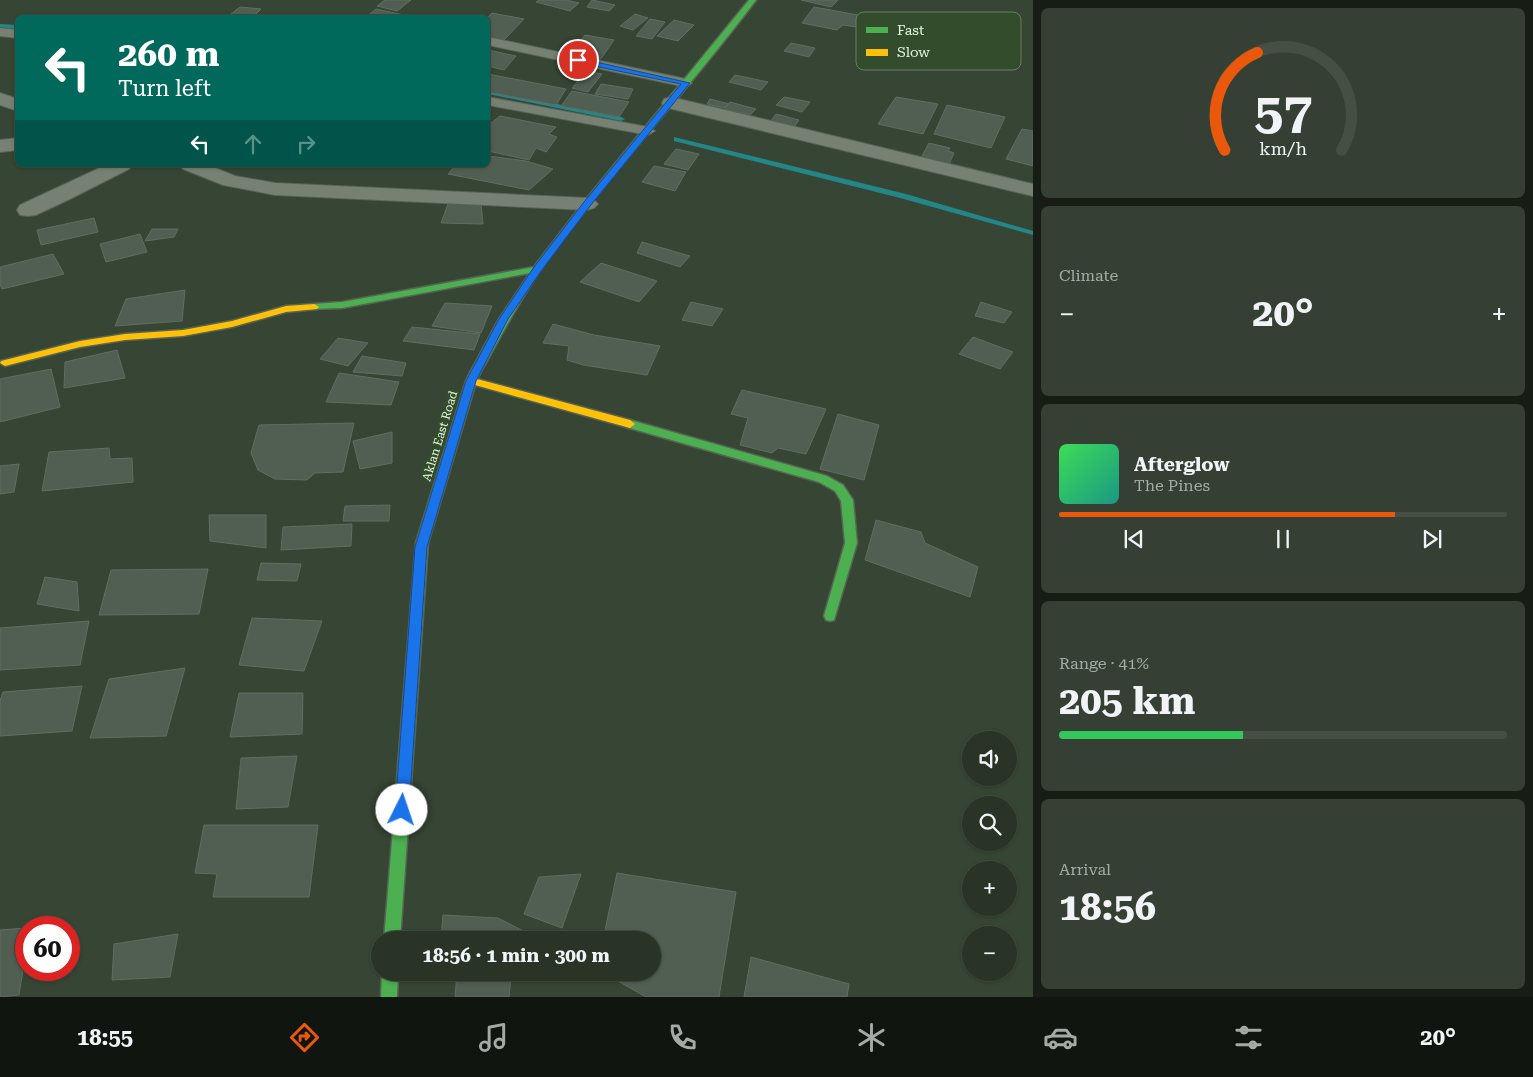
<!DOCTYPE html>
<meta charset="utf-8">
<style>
:root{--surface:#293427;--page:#353f33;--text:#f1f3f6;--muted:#a5aaa7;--line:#454f44;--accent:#ea580c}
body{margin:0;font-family:"Roboto Serif",serif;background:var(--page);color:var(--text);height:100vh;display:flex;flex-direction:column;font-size:19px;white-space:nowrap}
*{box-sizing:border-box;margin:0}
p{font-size:16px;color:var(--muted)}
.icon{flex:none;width:28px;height:28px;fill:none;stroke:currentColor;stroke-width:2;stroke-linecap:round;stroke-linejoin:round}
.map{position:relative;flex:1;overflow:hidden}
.drawer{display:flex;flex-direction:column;gap:8px;padding:8px;background:#171d15;width:500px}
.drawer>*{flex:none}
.banner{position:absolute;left:15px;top:15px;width:475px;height:152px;border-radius:8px;box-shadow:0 1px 4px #0004,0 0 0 1px var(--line);background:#00695c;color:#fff;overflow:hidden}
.fabs{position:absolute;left:962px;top:731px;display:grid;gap:10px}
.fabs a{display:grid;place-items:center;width:55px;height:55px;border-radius:50%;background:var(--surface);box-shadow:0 1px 4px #0004,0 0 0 1px var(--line);font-size:25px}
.speed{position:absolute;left:15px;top:916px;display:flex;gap:10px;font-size:25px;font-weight:700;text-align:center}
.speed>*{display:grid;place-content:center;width:65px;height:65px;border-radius:50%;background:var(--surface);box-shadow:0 1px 4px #0004,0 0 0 1px var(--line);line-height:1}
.speed .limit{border:8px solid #d22;background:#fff;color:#111}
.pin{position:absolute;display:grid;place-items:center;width:42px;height:42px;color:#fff;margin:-21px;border:2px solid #fff;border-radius:50%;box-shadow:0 1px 5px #0007}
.me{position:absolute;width:55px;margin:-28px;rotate:4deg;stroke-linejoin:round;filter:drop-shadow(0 0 4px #0008)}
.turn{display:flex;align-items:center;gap:18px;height:105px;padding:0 20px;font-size:22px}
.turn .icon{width:65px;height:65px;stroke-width:2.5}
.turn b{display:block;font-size:35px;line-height:42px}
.lanes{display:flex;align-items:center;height:48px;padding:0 20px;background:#0003;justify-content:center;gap:25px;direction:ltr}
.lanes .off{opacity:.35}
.big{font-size:38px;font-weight:700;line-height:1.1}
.drawer .card{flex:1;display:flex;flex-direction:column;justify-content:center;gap:8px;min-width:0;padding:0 18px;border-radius:8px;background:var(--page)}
.drawer .dial{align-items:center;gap:0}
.dial svg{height:130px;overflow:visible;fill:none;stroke:var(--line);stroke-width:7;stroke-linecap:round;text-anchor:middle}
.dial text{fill:var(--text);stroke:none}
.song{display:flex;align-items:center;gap:15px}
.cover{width:60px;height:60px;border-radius:8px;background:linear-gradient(135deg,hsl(130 70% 55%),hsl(170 70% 35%))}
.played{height:5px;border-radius:2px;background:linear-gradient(90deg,var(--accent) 75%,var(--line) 75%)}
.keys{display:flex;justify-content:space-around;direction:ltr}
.heat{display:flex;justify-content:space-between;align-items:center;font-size:28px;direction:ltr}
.charge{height:8px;border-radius:4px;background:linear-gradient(90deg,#34c759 41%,var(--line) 0)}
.trip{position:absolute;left:371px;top:931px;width:290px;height:50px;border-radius:25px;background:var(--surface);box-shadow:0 1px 4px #0004,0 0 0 1px var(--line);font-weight:700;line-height:50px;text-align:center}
.tabs{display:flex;height:80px;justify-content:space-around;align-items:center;background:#101510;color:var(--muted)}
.tabs .icon{width:35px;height:35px}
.tabs .active{color:var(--accent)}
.tabs b{font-size:22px;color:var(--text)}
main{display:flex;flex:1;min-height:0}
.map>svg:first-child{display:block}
</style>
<main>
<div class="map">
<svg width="1033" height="997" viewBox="0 0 1033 997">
<rect width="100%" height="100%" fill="#374534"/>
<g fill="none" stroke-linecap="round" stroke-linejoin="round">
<path fill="#238689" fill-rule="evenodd" d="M 0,24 L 18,25 L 18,29 L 0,28 Z
M 488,90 L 621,117 L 625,119 L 621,121 L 488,94 Z
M 674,137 L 906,194 L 1033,231 L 1033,235 L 900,198 L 674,141 Z"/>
</g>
<path fill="#505f52" stroke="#5f6e62" d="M 385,0 L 411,0 L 397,11 L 377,6 Z
M 539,0 L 566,0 L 579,3 L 570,11 L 536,2 Z
M 592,0 L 615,5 L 609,11 L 587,7 Z
M 801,0 L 838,0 L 831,7 Z
M 240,7 L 261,9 L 252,18 L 226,18 Z
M 814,7 L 869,17 L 863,28 L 843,25 L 837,30 L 802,23 Z
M 376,9 L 404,15 L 402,18 L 365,18 Z
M 492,13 L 524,19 L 503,41 L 488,38 L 487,18 Z
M 635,14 L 648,18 L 633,30 L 620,26 Z
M 650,19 L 665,22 L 652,39 L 636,36 Z
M 674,20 L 694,25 L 678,41 L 657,36 Z
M 585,35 L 614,40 L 600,60 L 570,54 Z
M 791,43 L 815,48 L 809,57 L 784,51 Z
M 488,50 L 516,56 L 504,70 L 488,66 Z
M 586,71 L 602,74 L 588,92 L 572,88 Z
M 488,74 L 566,89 L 556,105 L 488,92 Z
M 735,75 L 768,82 L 761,90 L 729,82 Z
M 601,84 L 633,89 L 628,99 L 595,94 Z
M 572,91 L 629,102 L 619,117 L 561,106 Z
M 784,97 L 810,102 L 802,112 L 776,105 Z
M 896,97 L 938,104 L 923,134 L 878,124 Z
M 710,99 L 729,104 L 723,108 L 707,104 Z
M 730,102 L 756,109 L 750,115 L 724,109 Z
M 947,105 L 1005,117 L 991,148 L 934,134 Z
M 776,114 L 799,120 L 794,127 L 771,121 Z
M 500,116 L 556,127 L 549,134 L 557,137 L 546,152 L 536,148 L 529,160 L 488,151 L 488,123 L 490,124 Z
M 1022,129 L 1033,131 L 1033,166 L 1006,159 Z
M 929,143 L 950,148 L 948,151 L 954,153 L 949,164 L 921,158 Z
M 676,149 L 699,154 L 688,170 L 664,164 Z
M 488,156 L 526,161 L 553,169 L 529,190 L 448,174 L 456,165 L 488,165 Z
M 654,166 L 686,172 L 675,191 L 642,182 Z
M 449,201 L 481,203 L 483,224 L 441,223 Z
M 94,218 L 98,232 L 41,245 L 37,230 Z
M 152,229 L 178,229 L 174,237 L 145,241 Z
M 140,234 L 147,252 L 106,262 L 100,244 Z
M 642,242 L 690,256 L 680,267 L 637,253 Z
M 53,254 L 64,274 L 2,289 L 0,284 L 0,267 Z
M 601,263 L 657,281 L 639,302 L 580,282 Z
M 185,290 L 182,321 L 115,326 L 126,299 Z
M 691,302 L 723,309 L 712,326 L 682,320 Z
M 981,302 L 1012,312 L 1004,323 L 975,316 Z
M 445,303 L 492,306 L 481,333 L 432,326 Z
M 553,324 L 594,335 L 660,346 L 647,375 L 583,365 L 567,360 L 569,346 L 543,343 Z
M 412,327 L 480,334 L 474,350 L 403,341 Z
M 973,337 L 1013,352 L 1000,369 L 959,354 Z
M 338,338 L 368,343 L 348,366 L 320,359 Z
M 117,350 L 125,378 L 64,388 L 65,362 Z
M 362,356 L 406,363 L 402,376 L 353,372 Z
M 51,369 L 60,407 L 0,422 L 0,379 Z
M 339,373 L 399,382 L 391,405 L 326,402 Z
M 742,390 L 826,409 L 806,454 L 778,448 L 772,453 L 740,445 L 748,418 L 731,414 Z
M 838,414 L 879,425 L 864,480 L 820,469 Z
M 354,423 L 343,472 L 315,473 L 307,480 L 275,479 L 258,470 L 251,453 L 259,425 Z
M 392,432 L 392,463 L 360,469 L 353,441 Z
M 109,448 L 110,459 L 132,458 L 133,482 L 42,491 L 49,452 Z
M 19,464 L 14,492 L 0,494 L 0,466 Z
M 390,505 L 389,521 L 343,521 L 345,506 Z
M 209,515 L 266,515 L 266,548 L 210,541 Z
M 876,520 L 921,532 L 925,543 L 978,567 L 970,597 L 865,560 Z
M 352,524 L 351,546 L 281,550 L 283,527 Z
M 261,563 L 301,564 L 297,581 L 257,580 Z
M 208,569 L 199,614 L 99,615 L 111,570 Z
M 45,577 L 77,582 L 79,611 L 37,604 Z
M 252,618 L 322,621 L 304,671 L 239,665 Z
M 89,621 L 80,665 L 0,670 L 0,628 Z
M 185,668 L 166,736 L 90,738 L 109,679 Z
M 82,686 L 72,731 L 0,736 L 0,701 L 3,692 Z
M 239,693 L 303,693 L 302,734 L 230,737 Z
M 297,756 L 288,807 L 236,809 L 241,758 Z
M 204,825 L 318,825 L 309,897 L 213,897 L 217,874 L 195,873 Z
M 617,873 L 736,892 L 719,997 L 646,997 L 602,972 L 652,972 L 652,940 L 603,940 Z
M 581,874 L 562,928 L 524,914 L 539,877 Z
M 443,915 L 498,918 L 525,932 L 524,940 L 441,940 Z
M 26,928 L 26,951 L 19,995 L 0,997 L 0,930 Z
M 178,934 L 170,977 L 112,980 L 114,944 Z
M 751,957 L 849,984 L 847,997 L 744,997 Z
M 457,973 L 511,977 L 509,997 L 455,997 Z"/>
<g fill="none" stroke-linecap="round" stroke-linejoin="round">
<g stroke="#576353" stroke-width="2">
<path id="lane" d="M 0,28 L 18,30 L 18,38 L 0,36 Z
M 488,37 L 686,79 L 692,83 L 686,87 L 488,45 Z
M 488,97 L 648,127 L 655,131 L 648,135 L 488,105 Z"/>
</g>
<g stroke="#576353" stroke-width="2">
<path id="street" d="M 0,93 L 18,99 L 18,111 L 0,105 Z
M 671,97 L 1033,184 L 1033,196 L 664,107 L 662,103 L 664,99 Z
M 18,138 L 18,150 L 0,152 L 0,140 Z
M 106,165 L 132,165 L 129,169 L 72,198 L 36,215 L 28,216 L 20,215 L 17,210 L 20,205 Z
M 180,165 L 208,165 L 235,176 L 275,183 L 587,198 L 594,200 L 598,204 L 594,208 L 587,210 L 275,195 L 223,185 L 183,169 Z"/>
</g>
<g stroke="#576353" stroke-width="3">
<path id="fast" d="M 749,0 L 756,0 C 687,92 607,176 540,271 C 517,304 499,340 479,375 L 471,375 L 470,373 L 499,319 L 530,273 L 342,308 L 311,309 L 309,307 L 314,304 L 342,302 L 534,267 L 584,202 Z
M 630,420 L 827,476 L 843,485 L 853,500 L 857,543 L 834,620 L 830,621 L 826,620 L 824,616 L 845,543 L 841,501 L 835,491 L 819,482 L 626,427 L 625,424 Z
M 422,539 L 426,540 L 428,543 L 400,940 L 384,940 L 416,543 L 418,540 Z
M 382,972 L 398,972 L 397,997 L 381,997 Z"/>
</g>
<g stroke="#576353" stroke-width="3">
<path id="slow" d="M 314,304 L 319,307 L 317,309 L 286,312 L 232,327 L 183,336 L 125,340 L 80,347 L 5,366 L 0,363 L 1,361 L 80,341 L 125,334 L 183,330 L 232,321 L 286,306 Z
M 475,370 L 480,373 L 477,379 L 630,420 L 635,424 L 630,428 L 475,385 L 428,543 L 426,546 L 418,546 L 416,543 L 466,381 L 471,371 Z"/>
</g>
<use href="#lane" fill="#768174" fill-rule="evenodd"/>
<use href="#street" fill="#768174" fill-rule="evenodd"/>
<use href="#fast" fill="#4caf50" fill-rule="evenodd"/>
<use href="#slow" fill="#ffc107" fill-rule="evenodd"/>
</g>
<path fill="#1a73e8" stroke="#114b97" d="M 578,58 L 690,83 L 590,206 L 541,271 L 508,319 L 476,381 L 427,547 L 409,810 L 407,814 L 402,816 L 397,814 L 395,810 L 415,547 L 466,381 L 499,319 L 534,267 L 584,202 L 681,84 L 575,62 L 575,59 Z"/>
<g text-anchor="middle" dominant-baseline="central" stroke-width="5" stroke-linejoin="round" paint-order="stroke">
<g font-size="12" fill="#e4f4e0" stroke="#334d2c">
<text transform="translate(440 436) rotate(-73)">Aklan East Road</text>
</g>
</g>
<rect x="856" y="12" width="165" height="58" rx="8" fill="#334d2c" stroke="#687f62" stroke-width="1"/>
<rect x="866" y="27" width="22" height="6" fill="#4caf50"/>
<rect x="866" y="49" width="22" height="7" fill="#ffc107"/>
<g font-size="14" fill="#e4f4e0">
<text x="897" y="35">Fast</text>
<text x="897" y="57">Slow</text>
</g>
</svg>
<div class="fabs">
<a><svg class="icon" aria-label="sound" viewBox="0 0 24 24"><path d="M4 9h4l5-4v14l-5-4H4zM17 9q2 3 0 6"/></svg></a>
<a><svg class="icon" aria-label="search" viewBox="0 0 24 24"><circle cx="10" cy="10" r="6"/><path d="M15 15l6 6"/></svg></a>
<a>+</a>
<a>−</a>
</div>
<div class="speed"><div class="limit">60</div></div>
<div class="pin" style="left:578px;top:60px;background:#d93025"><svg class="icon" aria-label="arrive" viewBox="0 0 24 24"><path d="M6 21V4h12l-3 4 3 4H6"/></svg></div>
<svg class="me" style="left:402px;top:810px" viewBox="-20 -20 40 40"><circle r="19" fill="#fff"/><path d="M0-13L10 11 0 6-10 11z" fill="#1a73e8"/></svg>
<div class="trip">18:56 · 1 min · 300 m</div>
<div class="banner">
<div class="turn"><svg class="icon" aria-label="left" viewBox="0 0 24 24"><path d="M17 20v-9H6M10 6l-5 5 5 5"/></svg><div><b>260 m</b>Turn left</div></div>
<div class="lanes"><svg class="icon" aria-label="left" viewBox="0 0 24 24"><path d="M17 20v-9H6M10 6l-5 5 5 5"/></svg><svg class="icon off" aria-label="ahead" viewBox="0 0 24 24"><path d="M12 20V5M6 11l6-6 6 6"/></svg><svg class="icon off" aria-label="right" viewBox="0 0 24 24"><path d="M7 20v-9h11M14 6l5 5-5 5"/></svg></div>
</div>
</div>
<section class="drawer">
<div class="card dial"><svg viewBox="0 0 100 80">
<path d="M14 69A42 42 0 1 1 86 69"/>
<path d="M14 69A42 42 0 0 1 34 9" stroke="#ea580c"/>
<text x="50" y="56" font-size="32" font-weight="700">57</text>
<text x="50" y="72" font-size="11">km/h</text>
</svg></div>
<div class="card"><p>Climate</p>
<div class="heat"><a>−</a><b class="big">20°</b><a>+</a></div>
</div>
<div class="card">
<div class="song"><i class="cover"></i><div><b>Afterglow</b><p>The Pines</p></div></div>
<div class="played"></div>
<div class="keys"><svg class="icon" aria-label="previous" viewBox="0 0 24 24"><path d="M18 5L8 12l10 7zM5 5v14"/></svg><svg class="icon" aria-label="pause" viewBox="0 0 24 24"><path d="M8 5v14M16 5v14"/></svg><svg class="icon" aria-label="next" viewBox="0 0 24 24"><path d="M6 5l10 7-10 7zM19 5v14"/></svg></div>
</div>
<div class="card"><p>Range · 41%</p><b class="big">205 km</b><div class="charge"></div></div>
<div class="card"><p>Arrival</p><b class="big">18:56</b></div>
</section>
</main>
<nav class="tabs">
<b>18:55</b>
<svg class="icon active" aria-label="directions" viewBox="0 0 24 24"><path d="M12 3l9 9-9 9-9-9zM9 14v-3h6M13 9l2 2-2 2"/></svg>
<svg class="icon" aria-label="music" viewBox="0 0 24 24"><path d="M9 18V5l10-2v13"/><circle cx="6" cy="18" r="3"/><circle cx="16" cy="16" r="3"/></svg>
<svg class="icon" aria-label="phone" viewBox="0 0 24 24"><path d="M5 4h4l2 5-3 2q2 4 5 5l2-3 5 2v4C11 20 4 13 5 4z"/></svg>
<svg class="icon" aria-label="climate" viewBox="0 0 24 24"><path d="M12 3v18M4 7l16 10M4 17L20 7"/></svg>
<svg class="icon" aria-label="car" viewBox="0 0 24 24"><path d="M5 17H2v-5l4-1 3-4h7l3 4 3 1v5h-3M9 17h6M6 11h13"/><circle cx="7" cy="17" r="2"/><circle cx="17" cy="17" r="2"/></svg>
<svg class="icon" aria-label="filters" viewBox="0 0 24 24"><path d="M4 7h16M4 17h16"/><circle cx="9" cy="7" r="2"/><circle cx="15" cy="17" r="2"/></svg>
<b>20°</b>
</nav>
